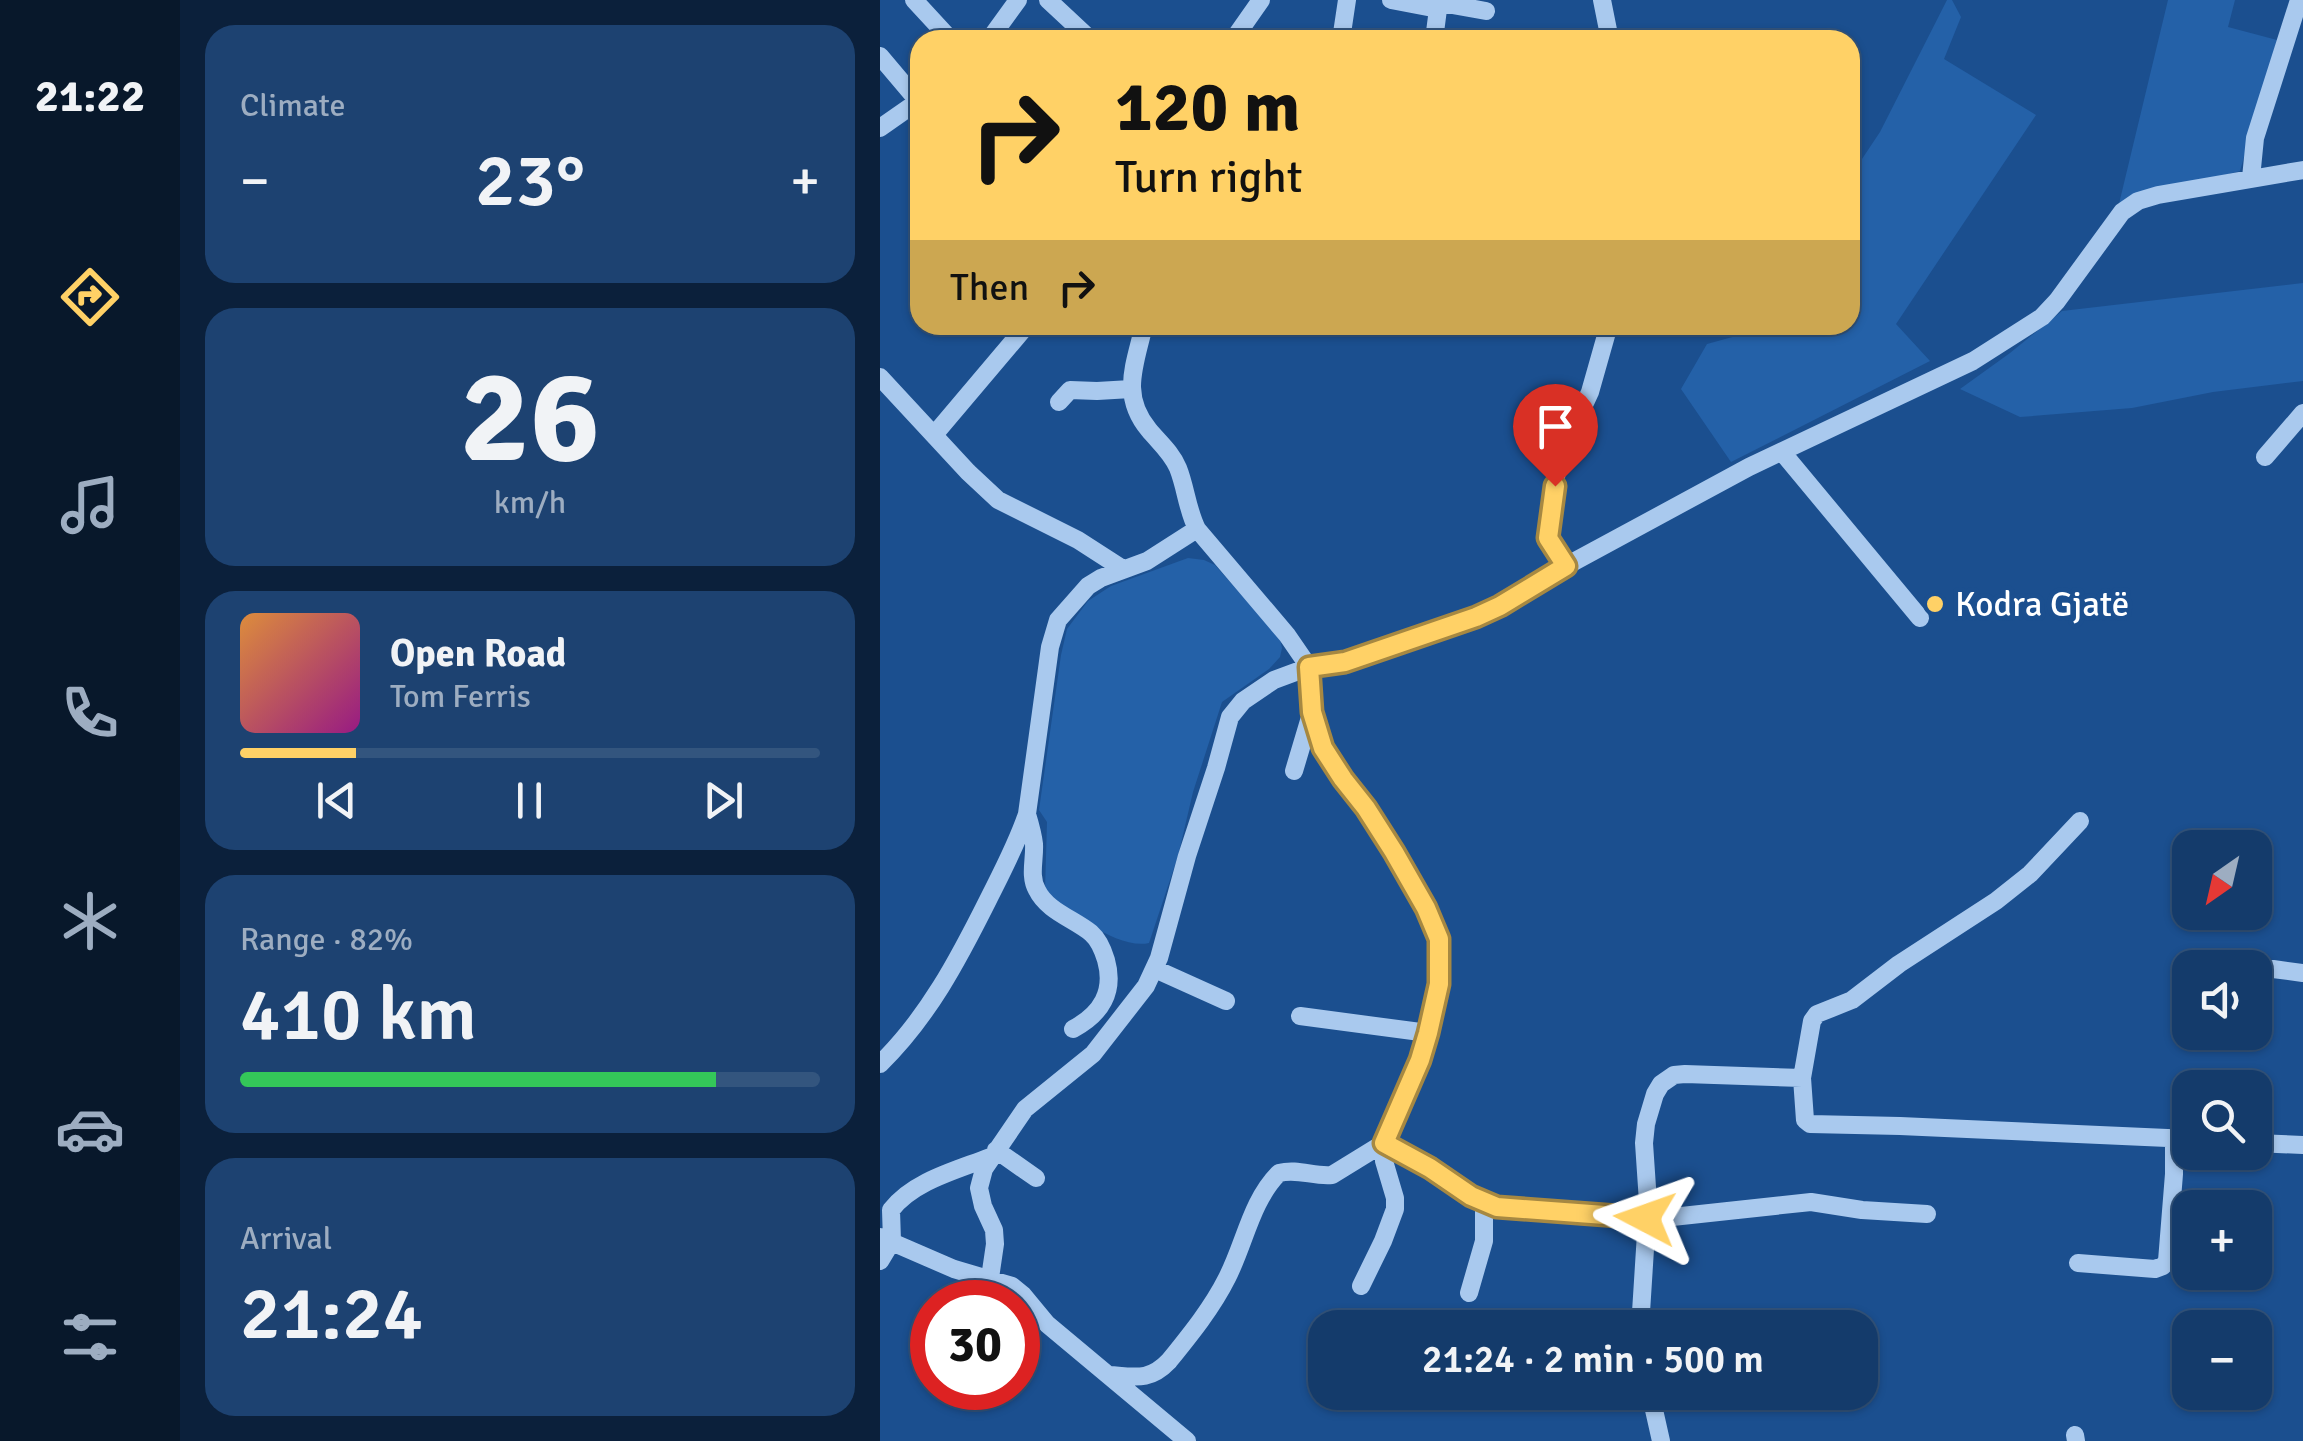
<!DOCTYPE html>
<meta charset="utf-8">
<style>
:root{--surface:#143b6b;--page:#1d4271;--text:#f1f3f6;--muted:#9dadc1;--line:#33557e;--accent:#ffd166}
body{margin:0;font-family:Signika,sans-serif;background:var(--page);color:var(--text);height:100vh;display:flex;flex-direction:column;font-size:38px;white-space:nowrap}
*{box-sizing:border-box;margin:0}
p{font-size:32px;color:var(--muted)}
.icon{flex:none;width:55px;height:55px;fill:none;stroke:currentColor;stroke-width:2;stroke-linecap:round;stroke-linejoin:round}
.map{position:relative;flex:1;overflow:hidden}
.drawer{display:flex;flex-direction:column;gap:25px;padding:25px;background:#0b203b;width:700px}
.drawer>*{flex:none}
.top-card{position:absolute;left:30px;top:30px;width:950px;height:305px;border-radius:30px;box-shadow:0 2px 8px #0004,0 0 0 2px var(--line);background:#ffd166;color:#111;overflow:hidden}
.needle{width:65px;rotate:214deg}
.buttons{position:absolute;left:1292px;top:830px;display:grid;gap:20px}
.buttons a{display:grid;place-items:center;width:100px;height:100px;border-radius:20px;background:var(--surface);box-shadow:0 2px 8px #0004,0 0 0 2px var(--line);font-size:50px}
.speed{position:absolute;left:30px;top:1280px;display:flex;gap:20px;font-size:50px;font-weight:700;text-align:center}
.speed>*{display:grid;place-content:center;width:130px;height:130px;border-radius:50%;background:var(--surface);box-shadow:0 2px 8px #0004,0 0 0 2px var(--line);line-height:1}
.speed .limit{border:15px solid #d22;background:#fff;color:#111}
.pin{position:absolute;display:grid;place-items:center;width:85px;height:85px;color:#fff;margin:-102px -42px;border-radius:50% 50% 50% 0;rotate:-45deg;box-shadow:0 0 10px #0007}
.pin .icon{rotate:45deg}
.me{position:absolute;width:110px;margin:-55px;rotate:274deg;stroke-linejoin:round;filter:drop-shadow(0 0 8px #0008)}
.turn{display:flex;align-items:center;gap:35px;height:210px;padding:0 40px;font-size:45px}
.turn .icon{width:130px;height:130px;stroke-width:2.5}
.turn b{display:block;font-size:70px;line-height:85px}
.then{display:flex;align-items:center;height:95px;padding:0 40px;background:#0003;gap:20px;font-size:38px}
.big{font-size:75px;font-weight:600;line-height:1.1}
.drawer .tile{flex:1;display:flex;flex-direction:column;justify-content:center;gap:15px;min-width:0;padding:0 35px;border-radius:30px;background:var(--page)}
.drawer .dial{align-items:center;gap:0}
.dial b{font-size:130px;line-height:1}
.song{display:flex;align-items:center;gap:30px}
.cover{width:120px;height:120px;border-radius:15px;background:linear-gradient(135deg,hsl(30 70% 55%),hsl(310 70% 35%))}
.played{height:10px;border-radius:5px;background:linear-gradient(90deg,var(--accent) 20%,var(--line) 20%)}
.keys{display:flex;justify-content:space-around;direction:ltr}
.heat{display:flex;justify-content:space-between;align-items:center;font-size:55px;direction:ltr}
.charge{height:15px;border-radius:8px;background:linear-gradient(90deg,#34c759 82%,var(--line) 0)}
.trip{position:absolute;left:428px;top:1310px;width:570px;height:100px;border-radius:30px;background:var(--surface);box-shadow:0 2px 8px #0004,0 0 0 2px var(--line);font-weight:600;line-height:100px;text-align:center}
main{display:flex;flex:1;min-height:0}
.dock{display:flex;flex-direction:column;width:180px;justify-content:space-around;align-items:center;background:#08182b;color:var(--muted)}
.dock .icon{width:70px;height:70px}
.dock .current{color:var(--accent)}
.dock b{font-size:45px;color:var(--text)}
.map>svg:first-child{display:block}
</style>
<main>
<nav class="dock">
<b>21:22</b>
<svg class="icon current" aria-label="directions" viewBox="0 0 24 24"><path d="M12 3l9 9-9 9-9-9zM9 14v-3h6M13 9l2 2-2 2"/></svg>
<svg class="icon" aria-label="music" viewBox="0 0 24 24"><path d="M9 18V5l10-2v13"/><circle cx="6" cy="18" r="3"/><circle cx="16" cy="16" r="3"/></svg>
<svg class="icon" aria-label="phone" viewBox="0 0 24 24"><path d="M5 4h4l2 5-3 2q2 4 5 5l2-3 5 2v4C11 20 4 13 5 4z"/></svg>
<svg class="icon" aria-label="climate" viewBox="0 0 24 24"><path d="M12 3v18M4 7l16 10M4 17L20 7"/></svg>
<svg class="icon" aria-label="car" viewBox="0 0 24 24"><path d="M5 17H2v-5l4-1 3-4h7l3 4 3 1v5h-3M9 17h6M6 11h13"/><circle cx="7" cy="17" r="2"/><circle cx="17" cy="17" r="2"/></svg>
<svg class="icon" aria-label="filters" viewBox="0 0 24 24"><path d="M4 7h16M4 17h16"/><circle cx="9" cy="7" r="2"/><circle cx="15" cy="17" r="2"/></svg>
</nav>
<section class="drawer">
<div class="tile"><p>Climate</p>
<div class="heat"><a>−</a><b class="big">23°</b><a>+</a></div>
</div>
<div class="tile dial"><b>26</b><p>km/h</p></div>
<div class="tile">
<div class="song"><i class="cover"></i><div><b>Open Road</b><p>Tom Ferris</p></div></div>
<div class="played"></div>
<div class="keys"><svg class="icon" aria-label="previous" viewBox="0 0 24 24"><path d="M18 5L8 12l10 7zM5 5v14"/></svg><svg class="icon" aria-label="pause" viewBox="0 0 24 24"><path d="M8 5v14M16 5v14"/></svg><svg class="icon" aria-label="next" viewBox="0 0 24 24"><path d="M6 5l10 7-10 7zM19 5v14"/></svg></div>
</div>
<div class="tile"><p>Range · 82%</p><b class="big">410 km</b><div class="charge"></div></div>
<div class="tile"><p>Arrival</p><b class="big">21:24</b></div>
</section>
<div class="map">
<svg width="1423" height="1441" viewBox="0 0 1423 1441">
<rect width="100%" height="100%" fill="#1b4f8f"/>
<path fill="#2461a8" d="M 1067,0 L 1072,0 L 1081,17 L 1064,59 L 1156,115 L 1016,324 L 1050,361 L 851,462 L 801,389 L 827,344 L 867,333 L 872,325 L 970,325 L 970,177 L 1000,132 Z
M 1288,0 L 1355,0 L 1348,27 L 1397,40 L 1360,171 L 1294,188 L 1238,208 Z
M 1423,283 L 1423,381 L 1333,392 L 1252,408 L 1140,417 L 1080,389 L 1130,353 L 1182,311 Z
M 308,558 L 324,560 L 335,565 L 388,625 L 400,639 L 402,648 L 400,657 L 389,669 L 342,702 L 313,792 L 298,856 L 269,943 C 238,950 188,911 165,891 L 167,822 L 159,810 L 181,655 L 187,629 L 208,601 L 231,586 Z"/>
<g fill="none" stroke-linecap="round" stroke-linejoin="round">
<path stroke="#a9c9ee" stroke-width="18" d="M 34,0 L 71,40
M 168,0 L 211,40
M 511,0 L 558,9 L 561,3 L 606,11
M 722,0 L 730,40
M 109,40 L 138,0
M 353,40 L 381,0
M 461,40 L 467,0
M 554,40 L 558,9
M 0,56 L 38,101
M 0,128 L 40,100
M 1371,178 L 1375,138 L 1419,0
M 0,377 L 88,472 L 118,500 L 198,540 L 243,569
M 179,402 L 190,390 L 217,391 L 251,389
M 54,435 L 147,325
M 902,452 L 1040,618
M 1385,457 L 1423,413
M 686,566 L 668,538 L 668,527 L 679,459 L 710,392 L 729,325
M 414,771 L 431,714
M 147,814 C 150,824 153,834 154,844 C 155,859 149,876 157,890 C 167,911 194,919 211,933 C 219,940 223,950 226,960 C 235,992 221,1014 193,1029
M 1200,821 L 1150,874 L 1116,901 L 1019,964 L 972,1000 L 937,1014 L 932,1021 L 922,1078 L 925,1120 L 930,1124 L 1020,1126 L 1310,1139
M 275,969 L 346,1001
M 1393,969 L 1423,973
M 420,1016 L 548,1033
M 0,1064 C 48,1017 78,960 108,900 C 122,872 137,844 147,814 L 170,647 L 178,620 L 208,586 L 221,578 L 267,561 L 317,529
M 1375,1143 L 1423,1145
M 116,1150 L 156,1178
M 0,1237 L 74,1269 L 132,1286 L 143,1295 L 167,1324 L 307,1441
M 0,1261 L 12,1241 L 11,1210 C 33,1181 77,1170 110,1157
M 1198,1263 L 1275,1269 L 1283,1266 L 1287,1261 L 1294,1174 L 1294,1138
M 110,1278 L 115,1244 L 114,1230 L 103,1206 L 99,1188 L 104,1169 L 145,1109 L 213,1054 L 266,986 L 279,958 L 307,856 L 336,768 L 350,717 L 363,701 L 394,680 L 429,667 L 465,661 L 596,617 L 620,606 L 686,566 L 869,467 L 1093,361 L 1162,317 L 1177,301 L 1242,212 L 1258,201 L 1278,195 L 1423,170
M 481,1286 L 503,1241 L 515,1209 L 515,1198 L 504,1161 L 504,1143 L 550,1168 L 604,1203 L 624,1208 L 783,1218 L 931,1202 L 982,1210 L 1047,1214
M 589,1293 L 604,1241 L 604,1203
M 760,1328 L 768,1202 L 764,1143 L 766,1124 L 775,1094 L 781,1084 L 794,1075 L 805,1074 L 922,1078
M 230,1375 C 256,1377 270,1381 289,1361 C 310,1335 332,1308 347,1278 C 365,1243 371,1201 399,1173 C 418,1168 434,1177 452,1175 L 504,1143 L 539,1060 L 548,1033 L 559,985 L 559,939 L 546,907 L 513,852 L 485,808 L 463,779 L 443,747 L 432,712 L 429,667 L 407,635 L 317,529 C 307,509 306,488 298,468 C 292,453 279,442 269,430 C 240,395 255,365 264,325
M 770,1392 L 781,1441
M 1195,1435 L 1196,1441"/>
</g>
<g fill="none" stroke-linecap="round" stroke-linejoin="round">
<g stroke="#a68842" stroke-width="25">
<path id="route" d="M 675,486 L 668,538 L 686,566 L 620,606 L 596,617 L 465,662 L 429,667 L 432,712 L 443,748 L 463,779 L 486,808 L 514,852 L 546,908 L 559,939 L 559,984 L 548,1033 L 540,1060 L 504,1143 L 550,1168 L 591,1196 L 617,1207 L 765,1218"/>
</g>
<use href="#route" stroke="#ffd166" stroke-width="18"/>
</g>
<circle fill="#ffd166" stroke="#1b4f8f" stroke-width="4" cx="1055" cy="604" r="10"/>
<g text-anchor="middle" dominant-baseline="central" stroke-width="10" stroke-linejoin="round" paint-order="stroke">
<g font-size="35" fill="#fff" stroke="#1b4f8f" text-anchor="start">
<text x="1075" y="604">Kodra Gjatë</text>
</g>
</g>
</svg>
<div class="buttons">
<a><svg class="needle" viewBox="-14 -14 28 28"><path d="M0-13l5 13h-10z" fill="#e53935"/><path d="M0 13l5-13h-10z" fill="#9dadc1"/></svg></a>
<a><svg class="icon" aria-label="sound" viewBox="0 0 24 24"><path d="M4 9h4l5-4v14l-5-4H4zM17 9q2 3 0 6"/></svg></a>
<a><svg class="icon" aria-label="search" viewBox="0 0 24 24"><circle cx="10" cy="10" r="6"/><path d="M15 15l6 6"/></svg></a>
<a>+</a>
<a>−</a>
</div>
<div class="speed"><div class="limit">30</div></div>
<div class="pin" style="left:675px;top:486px;background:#d93025"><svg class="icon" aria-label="arrive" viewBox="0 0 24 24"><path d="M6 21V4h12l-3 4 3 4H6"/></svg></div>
<svg class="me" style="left:765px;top:1218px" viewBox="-20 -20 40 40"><path d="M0-17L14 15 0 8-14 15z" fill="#ffd166" stroke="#fff" stroke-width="4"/></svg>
<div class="trip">21:24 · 2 min · 500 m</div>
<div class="top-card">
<div class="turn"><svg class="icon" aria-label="right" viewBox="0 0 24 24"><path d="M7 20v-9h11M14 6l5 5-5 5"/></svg><div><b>120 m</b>Turn right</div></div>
<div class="then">Then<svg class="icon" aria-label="right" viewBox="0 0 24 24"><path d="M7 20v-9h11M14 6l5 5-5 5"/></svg></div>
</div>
</div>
</main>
